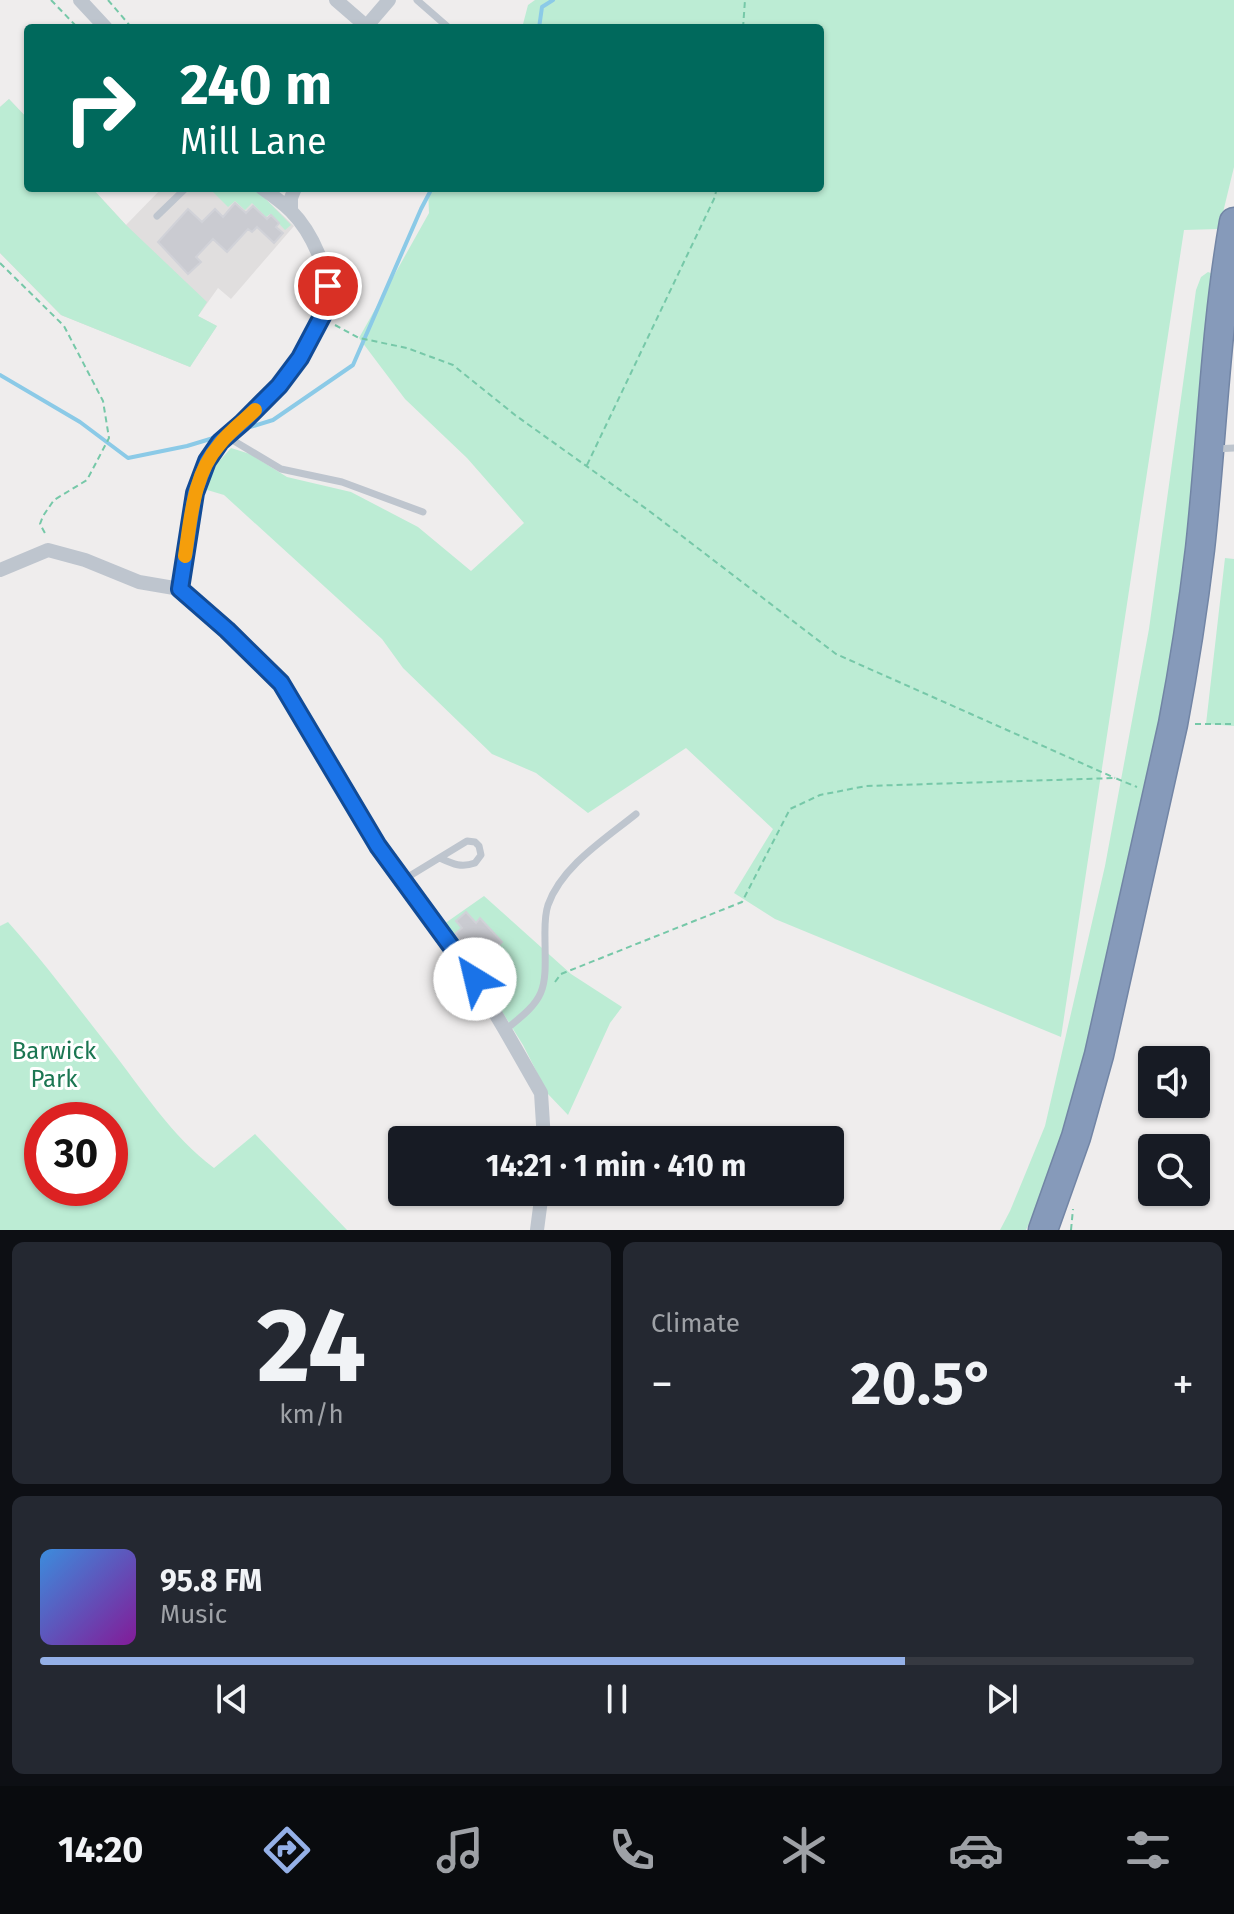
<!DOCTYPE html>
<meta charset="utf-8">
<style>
:root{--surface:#171b24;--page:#242831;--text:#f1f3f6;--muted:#9ea1a6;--line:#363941;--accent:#94b0e7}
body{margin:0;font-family:"Fira Sans",sans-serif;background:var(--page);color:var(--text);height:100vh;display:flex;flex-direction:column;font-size:30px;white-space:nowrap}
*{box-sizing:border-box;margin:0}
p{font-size:26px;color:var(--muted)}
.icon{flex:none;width:44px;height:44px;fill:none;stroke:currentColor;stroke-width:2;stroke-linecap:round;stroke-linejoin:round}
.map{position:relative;height:1230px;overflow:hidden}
.sheet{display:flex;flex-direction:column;gap:12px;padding:12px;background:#0d0f14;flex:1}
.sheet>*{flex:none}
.guide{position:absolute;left:24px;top:24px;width:800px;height:168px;border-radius:8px;box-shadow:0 2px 6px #0004;background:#00695c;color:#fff;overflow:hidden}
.fabs{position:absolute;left:1138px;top:1046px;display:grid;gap:16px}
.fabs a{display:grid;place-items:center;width:72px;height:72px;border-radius:8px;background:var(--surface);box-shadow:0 2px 6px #0004;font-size:40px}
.speed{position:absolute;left:24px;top:1102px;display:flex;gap:16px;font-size:40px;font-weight:700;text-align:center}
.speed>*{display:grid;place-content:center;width:104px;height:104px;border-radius:50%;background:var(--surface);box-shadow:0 2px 6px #0004;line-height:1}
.speed .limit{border:12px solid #d22;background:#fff;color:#111}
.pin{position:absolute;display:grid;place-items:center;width:68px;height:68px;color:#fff;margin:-34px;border:4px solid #fff;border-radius:50%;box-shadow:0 2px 8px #0007}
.me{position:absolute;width:88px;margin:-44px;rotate:324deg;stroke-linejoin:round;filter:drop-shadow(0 0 6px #0008)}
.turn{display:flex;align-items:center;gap:28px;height:168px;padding:0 24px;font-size:36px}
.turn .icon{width:104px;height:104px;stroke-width:2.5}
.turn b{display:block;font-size:56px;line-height:68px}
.big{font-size:60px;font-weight:700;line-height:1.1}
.sheet .widget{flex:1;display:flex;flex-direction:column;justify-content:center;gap:12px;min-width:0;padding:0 28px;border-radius:12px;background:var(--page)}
.sheet .dial{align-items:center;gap:0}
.dial b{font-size:104px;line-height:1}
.song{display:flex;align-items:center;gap:24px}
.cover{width:96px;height:96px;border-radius:12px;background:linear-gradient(135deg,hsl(210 70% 55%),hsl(290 70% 35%))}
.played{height:8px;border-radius:4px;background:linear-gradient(90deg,var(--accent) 75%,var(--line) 75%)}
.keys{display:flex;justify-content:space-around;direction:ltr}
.heat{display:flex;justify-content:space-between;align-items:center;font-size:44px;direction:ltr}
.sheet .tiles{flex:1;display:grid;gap:12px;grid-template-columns:1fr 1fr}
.widget:last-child{grid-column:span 2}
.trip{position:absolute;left:388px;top:1126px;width:456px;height:80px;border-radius:8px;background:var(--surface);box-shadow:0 2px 6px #0004;font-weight:700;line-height:80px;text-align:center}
.tabs{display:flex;height:128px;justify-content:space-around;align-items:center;background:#090b0e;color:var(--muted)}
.tabs .icon{width:56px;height:56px}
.tabs .active{color:var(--accent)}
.tabs b{font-size:36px;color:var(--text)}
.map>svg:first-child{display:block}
</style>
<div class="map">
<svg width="1234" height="1230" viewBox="0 0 1234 1230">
<rect width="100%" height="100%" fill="#efeded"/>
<path fill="#e0dede" d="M 9,99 L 28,119 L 28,188 L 92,188 L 126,225 L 162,188 L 254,188 L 294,226 L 231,299 L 218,288 L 198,316 L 217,326 L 190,367 L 61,315 L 0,253 L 0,107 Z"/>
<path fill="#bcecd4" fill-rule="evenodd" d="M 535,0 L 1234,0 L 1234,167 L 1219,229 L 1184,230 L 1061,1037 L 775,919 L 734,893 L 773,829 L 686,748 L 588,813 L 536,773 L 492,754 L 403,668 L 382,639 L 224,495 L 204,489 L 213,468 L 231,448 L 250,454 L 287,477 L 351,492 L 418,527 L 471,571 L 524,523 L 467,458 L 405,399 L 359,338 L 429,213 L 428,188 L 820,188 L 820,28 L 522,28 L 528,5 Z
M 9,99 L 28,119 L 28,188 L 92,188 L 126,225 L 207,302 L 198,316 L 217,326 L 190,367 L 61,315 L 0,253 L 0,107 Z
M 209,188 L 255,188 L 291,225 L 285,230 L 270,214 L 266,217 L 252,203 L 245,210 L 235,201 L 228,207 Z
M 1208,272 L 1213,274 L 1177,652 L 1111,974 L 1050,1175 L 1026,1230 L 1000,1230 L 1010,1211 L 1045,1126 L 1105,866 L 1149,629 L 1196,290 L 1201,277 Z
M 1225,558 L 1234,559 L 1234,726 L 1206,724 Z
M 484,896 L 571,974 L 622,1007 L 610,1023 L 568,1115 L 548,1094 L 523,1045 L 473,965 L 444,924 Z
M 8,922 C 44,962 76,1005 109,1047 C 142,1089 171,1136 214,1168 L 255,1134 L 347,1230 L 0,1230 L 0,926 ZM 42,1120 L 110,1120 L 110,1188 L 42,1188 Z"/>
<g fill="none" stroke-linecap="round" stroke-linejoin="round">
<path stroke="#8bcae7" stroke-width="4" d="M 539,28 L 542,7 L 553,0
M 0,375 L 80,422 L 128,458 L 187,446 L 220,436
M 244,429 L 273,420 L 353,365 L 421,209 L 432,188"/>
</g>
<path fill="#cacbd1" stroke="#d1d2d8" stroke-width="2" d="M 235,203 L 246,213 L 253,206 L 267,219 L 271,215 L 279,223 L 276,227 L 283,233 L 274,243 L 257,227 L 252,232 L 248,229 L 227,252 L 213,239 L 196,257 L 201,262 L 188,274 L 158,242 L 188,209 L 202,222 L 215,209 L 223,217 Z
M 466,912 L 476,923 L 480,918 L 502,942 L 481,962 L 455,934 L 462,928 L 456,921 Z"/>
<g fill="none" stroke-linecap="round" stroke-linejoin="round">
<g stroke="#7285a5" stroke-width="31">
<path id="highway" d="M 1043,1230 L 1076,1137 L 1099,1055 L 1173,724 C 1184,666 1193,608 1200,549 C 1212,440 1215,330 1234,222"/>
</g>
<path stroke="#76c8a8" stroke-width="2" stroke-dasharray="6 4" stroke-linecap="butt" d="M 51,0 L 78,28
M 108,0 L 132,28
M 743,28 L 745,0
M 0,263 L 64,326 L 103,401 L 109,438 L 87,480 L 54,500 L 43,516 L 40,524 L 46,535
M 335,325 L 359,338 L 407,348 L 453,365 L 515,415 L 648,510 L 836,654 L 1115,778
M 587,465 L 714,199 L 717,188
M 1195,724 L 1234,724
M 555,982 L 561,974 L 742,902 L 790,809 L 820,795 L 866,786 L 1115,778 L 1137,787
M 1071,1230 L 1073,1209"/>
<path stroke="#bec5ce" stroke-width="7" d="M 417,0 L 449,28
M 157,216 L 186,188
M 229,438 L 281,469 L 342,482 L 423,512
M 1215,449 L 1234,448
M 403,880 L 467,841 L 475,842 L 479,846 L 481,855 L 475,863 C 461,868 453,864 440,858
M 505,1030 C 546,998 546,992 545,942 C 545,929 544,917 548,905 C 562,866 605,839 636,814"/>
<path stroke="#bec5ce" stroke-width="14" d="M 80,0 L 106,28
M 336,0 L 366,26
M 365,28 L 389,0
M 291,210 L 291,198 L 295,188
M 0,570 L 48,550 L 85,560 L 139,582 L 180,589
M 180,589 L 227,630 L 281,683 L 378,846 L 475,979 L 505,1030 L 541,1093 L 544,1140
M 180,589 C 186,554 190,487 209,458 C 218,444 230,435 243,423 C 254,412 266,400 277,388 C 291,372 323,325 327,305 C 333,276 311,231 291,211 C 282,202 272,195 262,188
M 537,1230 L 542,1192"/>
<use href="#highway" stroke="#869aba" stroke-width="28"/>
</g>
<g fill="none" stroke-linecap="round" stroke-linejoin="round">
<g stroke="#114b97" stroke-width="20">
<path id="route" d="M 328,286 L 327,307 L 300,358 L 279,386 L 242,423 L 220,442 L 207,461 L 195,493 L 180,589 L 227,630 L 281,683 L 378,846 L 475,979"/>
</g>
<use href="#route" stroke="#1a73e8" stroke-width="14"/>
<path stroke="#f59e0b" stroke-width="14" d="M 185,556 C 191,518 193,475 219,445 C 229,432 243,422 255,410"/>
</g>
<g text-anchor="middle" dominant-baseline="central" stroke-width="6" stroke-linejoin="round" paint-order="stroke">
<g font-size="24" fill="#1b7652" stroke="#fff">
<text x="54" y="1051">Barwick<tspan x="54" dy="28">Park</tspan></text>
</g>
</g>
</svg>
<div class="fabs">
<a><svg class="icon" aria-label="sound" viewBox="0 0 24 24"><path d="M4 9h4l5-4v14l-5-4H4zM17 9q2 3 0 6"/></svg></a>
<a><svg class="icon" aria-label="search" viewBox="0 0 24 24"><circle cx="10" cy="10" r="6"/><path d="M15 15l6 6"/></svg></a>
</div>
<div class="speed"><div class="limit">30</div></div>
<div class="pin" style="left:328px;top:286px;background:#d93025"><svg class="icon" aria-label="arrive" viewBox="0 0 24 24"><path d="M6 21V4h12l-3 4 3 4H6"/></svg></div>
<svg class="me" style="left:475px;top:979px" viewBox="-20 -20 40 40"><circle r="19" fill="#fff"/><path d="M0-13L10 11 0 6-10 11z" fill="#1a73e8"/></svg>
<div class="trip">14:21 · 1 min · 410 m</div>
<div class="guide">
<div class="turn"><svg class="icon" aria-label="right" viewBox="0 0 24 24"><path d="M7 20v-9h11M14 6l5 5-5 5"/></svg><div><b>240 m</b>Mill Lane</div></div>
</div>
</div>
<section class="sheet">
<div class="tiles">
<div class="widget dial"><b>24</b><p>km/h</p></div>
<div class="widget"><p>Climate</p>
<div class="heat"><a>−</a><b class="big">20.5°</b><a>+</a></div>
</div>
<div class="widget">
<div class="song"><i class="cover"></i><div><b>95.8 FM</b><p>Music</p></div></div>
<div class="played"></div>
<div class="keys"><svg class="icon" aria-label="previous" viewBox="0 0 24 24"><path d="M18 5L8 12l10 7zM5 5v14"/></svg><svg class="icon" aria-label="pause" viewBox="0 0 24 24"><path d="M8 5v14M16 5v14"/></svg><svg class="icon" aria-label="next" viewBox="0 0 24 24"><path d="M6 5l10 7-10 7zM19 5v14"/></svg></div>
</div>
</div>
</section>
<nav class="tabs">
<b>14:20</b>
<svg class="icon active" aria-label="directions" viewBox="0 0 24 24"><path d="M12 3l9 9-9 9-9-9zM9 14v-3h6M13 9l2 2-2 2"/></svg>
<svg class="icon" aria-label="music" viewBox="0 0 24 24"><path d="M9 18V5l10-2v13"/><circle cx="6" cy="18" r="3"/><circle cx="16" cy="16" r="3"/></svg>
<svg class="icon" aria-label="phone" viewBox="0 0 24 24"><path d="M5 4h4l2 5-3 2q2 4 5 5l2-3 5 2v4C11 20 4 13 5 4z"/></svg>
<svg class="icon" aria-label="climate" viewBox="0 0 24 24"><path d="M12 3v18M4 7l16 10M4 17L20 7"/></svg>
<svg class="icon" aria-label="car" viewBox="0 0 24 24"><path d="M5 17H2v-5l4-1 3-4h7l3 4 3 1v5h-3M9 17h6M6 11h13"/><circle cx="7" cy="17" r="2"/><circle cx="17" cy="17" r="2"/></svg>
<svg class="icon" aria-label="filters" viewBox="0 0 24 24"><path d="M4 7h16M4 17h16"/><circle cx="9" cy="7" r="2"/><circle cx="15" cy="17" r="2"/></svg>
</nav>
